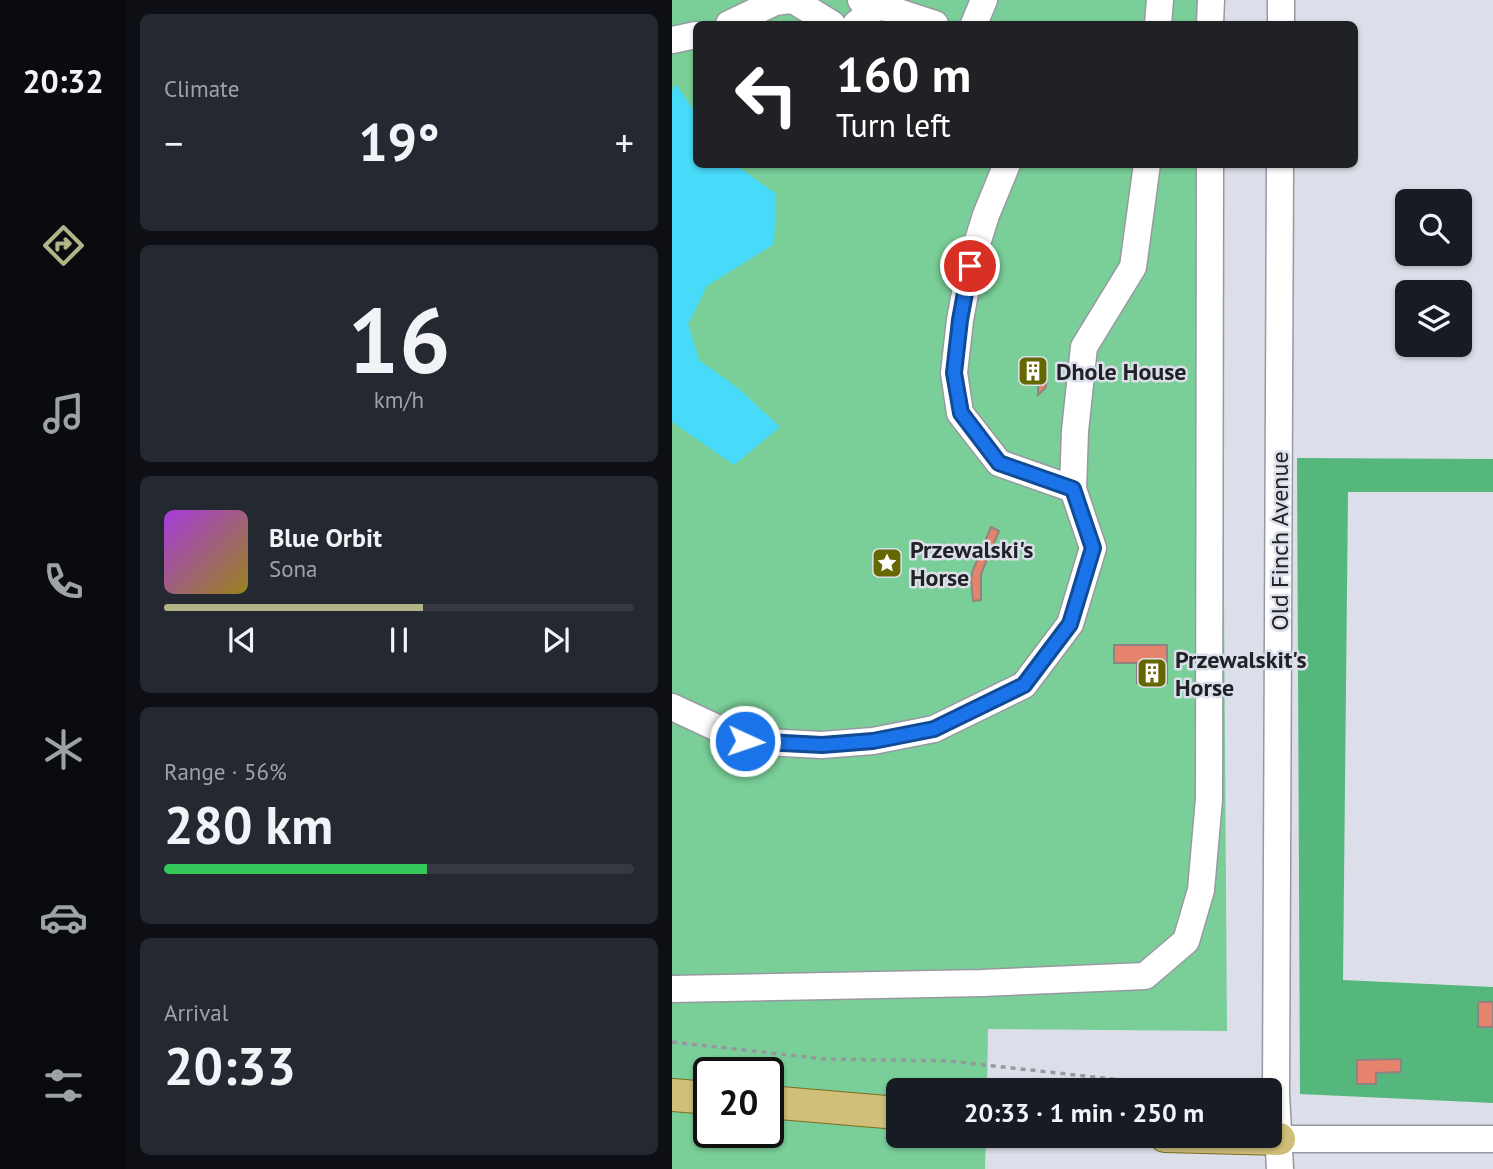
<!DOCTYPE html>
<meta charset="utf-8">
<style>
:root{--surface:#171b24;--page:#242831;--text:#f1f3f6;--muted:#9ea1a6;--line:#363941;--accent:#b2b488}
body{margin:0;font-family:"PT Sans",sans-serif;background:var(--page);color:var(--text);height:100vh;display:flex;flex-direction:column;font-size:26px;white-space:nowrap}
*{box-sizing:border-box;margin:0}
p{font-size:23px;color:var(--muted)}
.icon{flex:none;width:38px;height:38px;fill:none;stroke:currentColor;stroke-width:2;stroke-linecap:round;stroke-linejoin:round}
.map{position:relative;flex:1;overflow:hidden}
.side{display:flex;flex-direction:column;gap:14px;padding:14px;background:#0d0f14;width:546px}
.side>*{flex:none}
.banner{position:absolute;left:21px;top:21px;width:665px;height:147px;border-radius:10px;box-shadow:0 2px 5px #0004;background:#202124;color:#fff;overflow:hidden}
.fabs{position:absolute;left:723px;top:189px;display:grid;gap:14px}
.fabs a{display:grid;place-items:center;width:77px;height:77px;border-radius:10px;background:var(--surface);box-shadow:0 2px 5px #0004;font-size:35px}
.speed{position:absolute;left:21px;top:1057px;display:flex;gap:14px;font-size:35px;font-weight:700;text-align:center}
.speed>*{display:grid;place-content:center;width:91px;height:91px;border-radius:50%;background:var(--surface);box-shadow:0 2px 5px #0004;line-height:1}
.speed .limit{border:4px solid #111;border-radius:10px;background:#fff;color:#111}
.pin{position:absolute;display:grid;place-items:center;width:60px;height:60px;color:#fff;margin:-30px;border:4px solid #fff;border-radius:50%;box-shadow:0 2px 7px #0007}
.me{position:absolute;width:77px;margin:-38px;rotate:93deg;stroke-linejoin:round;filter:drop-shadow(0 0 5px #0008)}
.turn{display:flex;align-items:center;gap:24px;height:147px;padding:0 28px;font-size:32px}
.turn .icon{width:91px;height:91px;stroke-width:2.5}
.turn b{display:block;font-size:49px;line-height:60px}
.big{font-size:52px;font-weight:800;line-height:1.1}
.side .card{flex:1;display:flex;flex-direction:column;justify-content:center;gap:10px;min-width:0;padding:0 24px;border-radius:10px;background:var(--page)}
.side .dial{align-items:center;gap:0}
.dial b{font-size:91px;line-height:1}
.song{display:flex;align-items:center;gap:21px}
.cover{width:84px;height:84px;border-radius:10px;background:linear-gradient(135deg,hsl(280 70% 55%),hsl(50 70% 35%))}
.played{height:7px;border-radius:4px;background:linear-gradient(90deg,var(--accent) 55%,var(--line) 55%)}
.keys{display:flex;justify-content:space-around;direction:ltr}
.heat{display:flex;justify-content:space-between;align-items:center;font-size:38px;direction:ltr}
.charge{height:10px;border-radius:5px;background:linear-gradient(90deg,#34c759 56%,var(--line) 0)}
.trip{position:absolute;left:214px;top:1078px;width:396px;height:70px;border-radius:10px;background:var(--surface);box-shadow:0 2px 5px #0004;font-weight:800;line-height:70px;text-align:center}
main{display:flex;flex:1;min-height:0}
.tabs{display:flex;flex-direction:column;width:126px;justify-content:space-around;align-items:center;background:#090b0e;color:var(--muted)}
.tabs .icon{width:49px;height:49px}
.tabs .current{color:var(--accent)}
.tabs b{font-size:32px;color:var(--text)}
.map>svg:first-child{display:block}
</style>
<main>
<nav class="tabs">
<b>20:32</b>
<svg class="icon current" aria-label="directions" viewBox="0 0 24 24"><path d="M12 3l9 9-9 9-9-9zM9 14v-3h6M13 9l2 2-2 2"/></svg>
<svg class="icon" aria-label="music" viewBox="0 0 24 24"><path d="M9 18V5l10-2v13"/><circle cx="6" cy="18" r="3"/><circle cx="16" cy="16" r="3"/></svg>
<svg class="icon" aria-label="phone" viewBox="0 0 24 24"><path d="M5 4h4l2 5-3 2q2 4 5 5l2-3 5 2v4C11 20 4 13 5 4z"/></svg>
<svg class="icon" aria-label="climate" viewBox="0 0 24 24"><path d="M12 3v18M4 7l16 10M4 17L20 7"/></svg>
<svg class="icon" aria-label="car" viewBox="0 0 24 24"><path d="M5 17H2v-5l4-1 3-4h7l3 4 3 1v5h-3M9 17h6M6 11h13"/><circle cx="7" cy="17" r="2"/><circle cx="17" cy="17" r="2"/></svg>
<svg class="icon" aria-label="filters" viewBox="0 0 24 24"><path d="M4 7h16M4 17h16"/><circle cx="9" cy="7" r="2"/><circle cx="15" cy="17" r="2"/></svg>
</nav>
<section class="side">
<div class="card"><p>Climate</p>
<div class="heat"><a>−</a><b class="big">19°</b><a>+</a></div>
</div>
<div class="card dial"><b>16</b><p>km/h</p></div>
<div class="card">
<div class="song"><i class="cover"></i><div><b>Blue Orbit</b><p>Sona</p></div></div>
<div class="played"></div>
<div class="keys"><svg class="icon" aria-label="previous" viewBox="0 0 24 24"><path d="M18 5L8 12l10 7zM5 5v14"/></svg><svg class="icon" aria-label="pause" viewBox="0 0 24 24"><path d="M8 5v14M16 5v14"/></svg><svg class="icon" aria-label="next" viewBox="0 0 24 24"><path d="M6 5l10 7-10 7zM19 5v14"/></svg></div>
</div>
<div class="card"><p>Range · 56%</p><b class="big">280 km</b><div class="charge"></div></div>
<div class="card"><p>Arrival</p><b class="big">20:33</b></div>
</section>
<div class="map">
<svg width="821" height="1169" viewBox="0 0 821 1169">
<rect width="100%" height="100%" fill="#dcdfe9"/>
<path fill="#7acf98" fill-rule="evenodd" d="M 0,0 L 547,0 L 548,24 L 24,24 L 24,164 L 549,165 L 555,1031 L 316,1029 L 315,1090 L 226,1090 L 226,1136 L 314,1136 L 313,1169 L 0,1169 ZM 37,1073 L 96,1073 L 96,1132 L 37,1132 Z"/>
<path fill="#55b77c" d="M 625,458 L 821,459 L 821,492 L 676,492 L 671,980 L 821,987 L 821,1103 L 628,1094 Z"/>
<path fill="#47daf9" d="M 4,84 L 24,114 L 24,164 L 64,165 L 104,194 L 102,244 L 35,286 L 16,324 L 27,360 L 66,388 L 108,427 L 62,465 L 0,422 L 0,90 Z"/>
<path fill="#e6836d" stroke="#908482" stroke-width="2" d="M 352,357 L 368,358 L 375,366 L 374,387 L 366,395 L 366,384 L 356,383 L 356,377 L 347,377 L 348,365 L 352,365 Z
M 319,527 L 327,531 L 309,574 L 309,600 L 301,601 L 299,579 L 301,570 Z
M 442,645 L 495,645 L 495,683 L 465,683 L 465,663 L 442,663 Z
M 806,1002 L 821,1002 L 821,1027 L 806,1027 Z
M 729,1059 L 729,1072 L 704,1073 L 704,1084 L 685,1084 L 685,1060 Z"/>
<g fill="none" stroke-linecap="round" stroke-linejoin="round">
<g stroke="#9699a2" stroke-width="29">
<path id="minor" d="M 121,0 L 160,24
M 189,0 L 263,24
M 57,24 L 103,2 L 118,0
M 184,24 L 206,6
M 302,24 L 312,0
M 486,24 L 488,0
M 538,24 L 539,0
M 609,24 L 609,0
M 0,40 L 24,35
M 335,164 L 314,215 L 298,266 L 288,320 L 282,373 L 288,413 L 327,463 L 401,489
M 608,164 L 604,1094 L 608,1169
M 0,707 L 73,741 L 150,745 L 201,741 L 262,729 L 352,685 L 398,624 L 421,548 L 401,489 L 403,431 L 412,347 L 461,267 L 475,164
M 0,989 L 310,983 L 473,976 L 514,941 L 529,890 L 537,799 L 538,164
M 607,1139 L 821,1139"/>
</g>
<g stroke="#7e6c21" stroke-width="34">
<path id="major" d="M 0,1095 L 37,1098
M 96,1102 L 226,1113
M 493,1136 L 607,1139"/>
</g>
<path stroke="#9698a0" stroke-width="3.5" stroke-dasharray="5 5" stroke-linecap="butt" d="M 0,1042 L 152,1059 L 277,1061 L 539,1090"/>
<use href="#minor" stroke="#fff" stroke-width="26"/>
<use href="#major" stroke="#d0bf79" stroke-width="32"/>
</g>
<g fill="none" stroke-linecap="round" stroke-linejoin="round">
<g stroke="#114b97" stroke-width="18">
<path id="route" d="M 73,741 L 150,745 L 201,741 L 262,729 L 352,685 L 398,624 L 421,548 L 401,489 L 327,463 L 289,413 L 282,373 L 288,320 L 298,266"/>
</g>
<use href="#route" stroke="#1a73e8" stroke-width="12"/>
</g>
<defs>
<g id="building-square" transform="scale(1.575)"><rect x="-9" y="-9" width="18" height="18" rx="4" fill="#656701" stroke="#dcdfe9"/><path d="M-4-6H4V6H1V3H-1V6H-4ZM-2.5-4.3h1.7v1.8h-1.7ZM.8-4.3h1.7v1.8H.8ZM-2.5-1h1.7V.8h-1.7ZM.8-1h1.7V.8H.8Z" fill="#fff"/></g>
<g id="sight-square" transform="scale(1.575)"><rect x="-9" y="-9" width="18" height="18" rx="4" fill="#656701" stroke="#dcdfe9"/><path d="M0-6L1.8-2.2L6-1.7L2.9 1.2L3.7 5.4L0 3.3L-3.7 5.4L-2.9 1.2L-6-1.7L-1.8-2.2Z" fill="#fff"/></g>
</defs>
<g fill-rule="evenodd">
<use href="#building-square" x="361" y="371"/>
<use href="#sight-square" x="215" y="563"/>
<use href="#building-square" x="480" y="673"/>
</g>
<g text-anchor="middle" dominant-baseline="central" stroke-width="5" stroke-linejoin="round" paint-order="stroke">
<g font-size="24" font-weight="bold" fill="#212225" stroke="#dcdfe9" text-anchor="start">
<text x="384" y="371">Dhole House</text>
<text x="238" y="549">Przewalski's<tspan x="238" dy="28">Horse</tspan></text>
<text x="503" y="659">Przewalskit's<tspan x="503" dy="28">Horse</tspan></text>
</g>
<g font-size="24" fill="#212225" stroke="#dcdfe9">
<text transform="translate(607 541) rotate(-90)">Old Finch Avenue</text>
</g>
</g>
</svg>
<div class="fabs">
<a><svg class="icon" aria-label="search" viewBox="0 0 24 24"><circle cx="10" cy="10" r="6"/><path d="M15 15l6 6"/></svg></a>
<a><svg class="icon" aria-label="layers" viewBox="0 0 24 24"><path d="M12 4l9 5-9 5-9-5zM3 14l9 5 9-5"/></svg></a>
</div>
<div class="speed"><div class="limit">20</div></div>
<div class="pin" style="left:298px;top:266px;background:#d93025"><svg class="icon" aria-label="arrive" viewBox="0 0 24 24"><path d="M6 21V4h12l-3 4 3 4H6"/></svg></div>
<svg class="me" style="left:73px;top:741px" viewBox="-20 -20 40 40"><circle r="17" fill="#1a73e8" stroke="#fff" stroke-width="3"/><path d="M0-11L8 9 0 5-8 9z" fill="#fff"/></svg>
<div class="trip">20:33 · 1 min · 250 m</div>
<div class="banner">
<div class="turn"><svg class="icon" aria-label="left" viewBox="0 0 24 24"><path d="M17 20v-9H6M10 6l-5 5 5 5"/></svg><div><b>160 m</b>Turn left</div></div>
</div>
</div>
</main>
